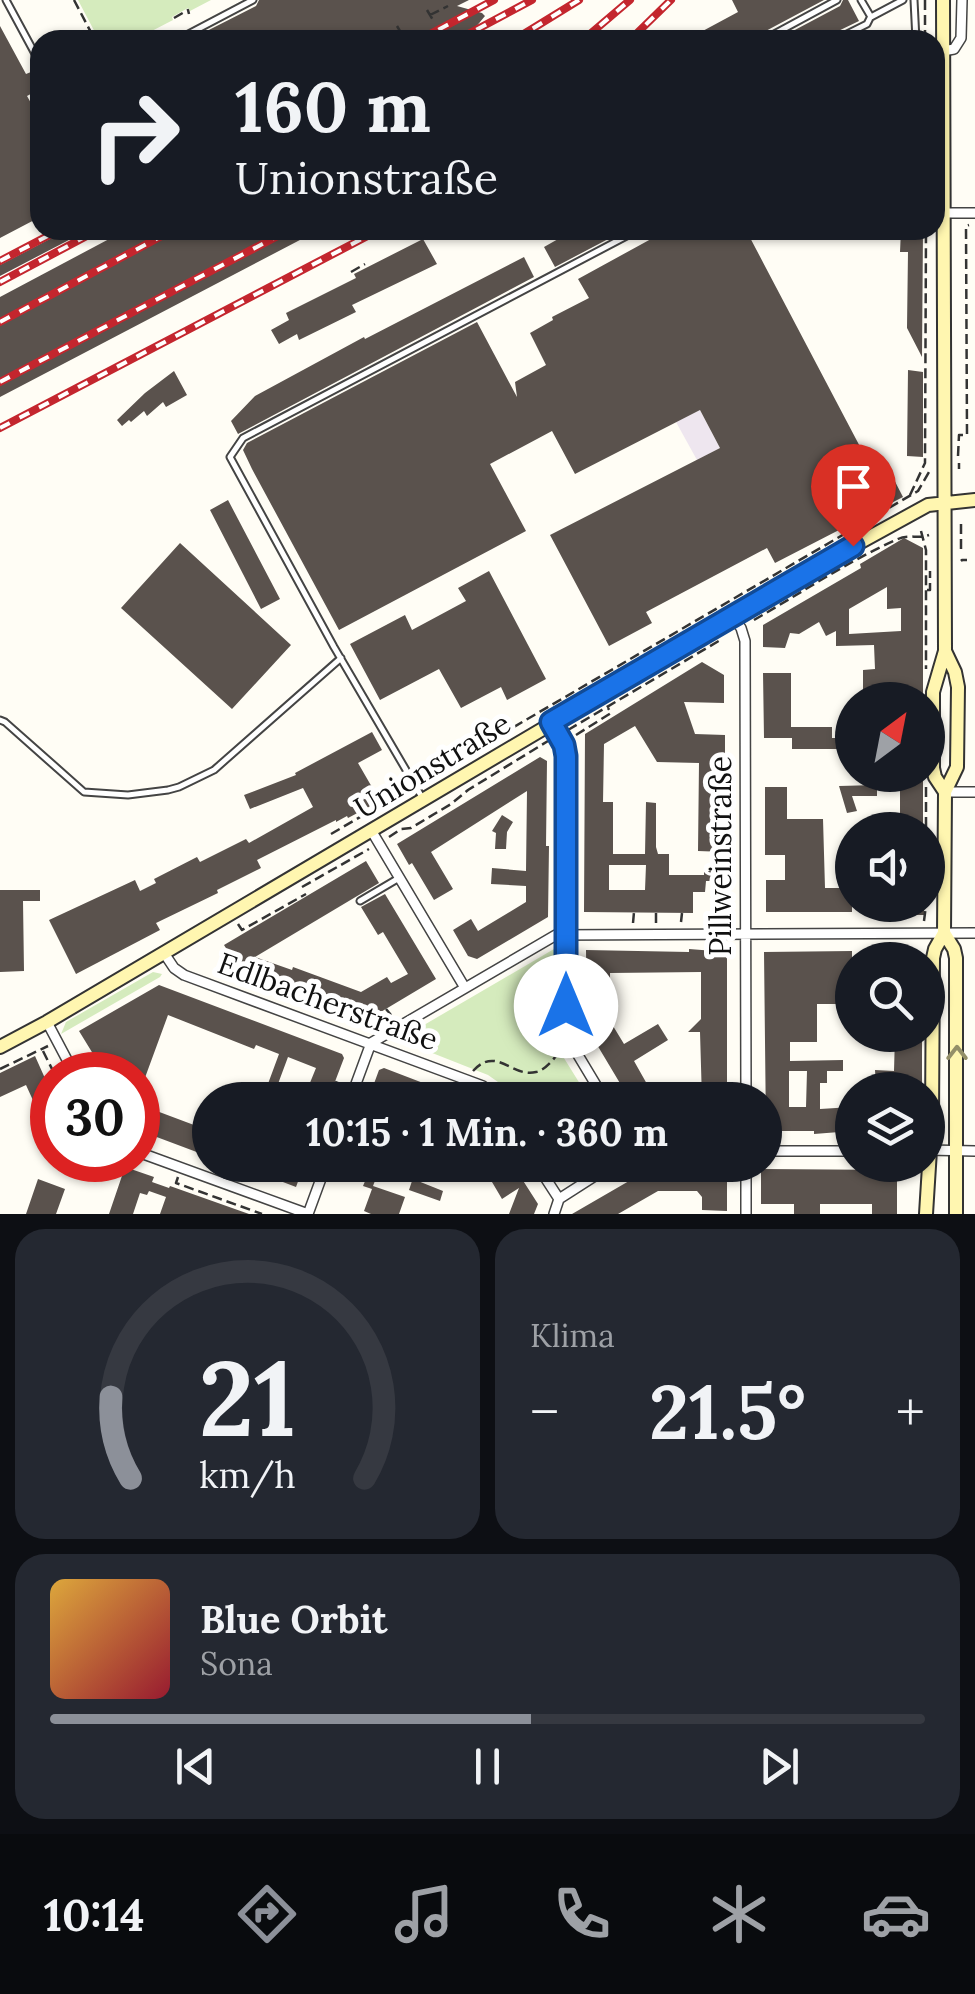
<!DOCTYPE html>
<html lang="de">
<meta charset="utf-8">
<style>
:root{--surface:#171b24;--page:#242831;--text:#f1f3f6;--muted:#9ea1a6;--line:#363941;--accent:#8c9099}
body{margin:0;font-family:Lora,serif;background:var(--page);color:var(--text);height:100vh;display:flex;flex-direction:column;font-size:38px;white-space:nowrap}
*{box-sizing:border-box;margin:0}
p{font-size:32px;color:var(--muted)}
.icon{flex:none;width:55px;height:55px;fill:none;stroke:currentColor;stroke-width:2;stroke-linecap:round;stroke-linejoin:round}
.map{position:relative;height:1214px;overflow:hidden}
.details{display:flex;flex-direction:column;gap:15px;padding:15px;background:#0d0f14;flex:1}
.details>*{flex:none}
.hud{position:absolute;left:30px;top:30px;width:915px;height:210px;border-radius:30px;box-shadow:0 2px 8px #0004;background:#171b24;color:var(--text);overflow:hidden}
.needle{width:65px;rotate:32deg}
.buttons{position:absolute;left:835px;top:682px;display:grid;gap:20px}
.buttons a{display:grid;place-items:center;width:110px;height:110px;border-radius:50%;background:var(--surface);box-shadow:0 2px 8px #0004;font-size:50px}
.speed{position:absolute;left:30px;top:1052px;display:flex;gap:20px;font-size:50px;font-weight:700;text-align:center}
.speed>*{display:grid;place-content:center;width:130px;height:130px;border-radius:50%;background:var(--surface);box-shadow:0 2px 8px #0004;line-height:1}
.speed .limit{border:15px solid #d22;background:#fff;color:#111}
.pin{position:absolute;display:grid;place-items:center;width:85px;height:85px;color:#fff;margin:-102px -42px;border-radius:50% 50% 50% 0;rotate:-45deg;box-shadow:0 0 10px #0007}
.pin .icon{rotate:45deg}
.me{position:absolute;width:110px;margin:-55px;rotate:0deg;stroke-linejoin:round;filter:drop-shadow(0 0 8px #0008)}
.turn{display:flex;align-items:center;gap:35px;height:210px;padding:0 40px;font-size:45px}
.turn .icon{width:130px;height:130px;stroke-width:2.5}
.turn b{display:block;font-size:70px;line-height:85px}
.big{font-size:75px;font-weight:700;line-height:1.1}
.details .card{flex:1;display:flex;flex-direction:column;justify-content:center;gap:15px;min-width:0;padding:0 35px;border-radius:30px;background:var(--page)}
.details .dial{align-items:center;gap:0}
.dial svg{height:260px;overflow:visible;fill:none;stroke:var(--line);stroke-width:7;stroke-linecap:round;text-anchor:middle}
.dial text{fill:var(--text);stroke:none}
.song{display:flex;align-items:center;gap:30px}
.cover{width:120px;height:120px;border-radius:15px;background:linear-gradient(135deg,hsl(40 70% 55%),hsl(350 70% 35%))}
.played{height:10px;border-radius:5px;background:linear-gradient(90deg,var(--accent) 55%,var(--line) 55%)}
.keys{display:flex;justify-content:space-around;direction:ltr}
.heat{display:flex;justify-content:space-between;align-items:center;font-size:55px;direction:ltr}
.details .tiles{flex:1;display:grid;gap:15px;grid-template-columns:1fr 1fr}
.card:last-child{grid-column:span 2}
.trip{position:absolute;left:192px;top:1082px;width:590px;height:100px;border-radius:50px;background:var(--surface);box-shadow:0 2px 8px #0004;font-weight:700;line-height:100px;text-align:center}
.tabs{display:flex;height:160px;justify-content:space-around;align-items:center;background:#090b0e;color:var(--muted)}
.tabs .icon{width:70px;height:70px}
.tabs .active{color:var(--accent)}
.tabs b{font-size:45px;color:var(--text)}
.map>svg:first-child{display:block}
</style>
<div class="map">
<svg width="975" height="1214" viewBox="0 0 975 1214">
<rect width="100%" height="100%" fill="#fffdf5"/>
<path fill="#eee6ef" d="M 700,410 L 720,448 L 697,460 L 676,422 Z"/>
<path fill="#d5ebbd" d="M 78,0 L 211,0 L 190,11 L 188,8 L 172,17 L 173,20 L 146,34 L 146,40 L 99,40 Z
M 554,949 L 557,956 L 554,1042 L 590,1100 L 509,1100 L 498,1082 L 488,1075 L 412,1045 L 410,1042 L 412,1032 Z
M 153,972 L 162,974 L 160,977 L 61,1034 L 66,1022 Z"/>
<path fill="#5a524d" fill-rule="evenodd" d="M 259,0 L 469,0 L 457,6 L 482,13 L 485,16 L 465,40 L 202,40 L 199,35 L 256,6 Z
M 732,0 L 824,0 L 760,34 L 757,40 L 686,40 L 738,12 Z
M 843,0 L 848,0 L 859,21 L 832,34 L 829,40 L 776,40 L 840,6 Z
M 0,26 L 26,74 L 31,72 L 40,89 L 27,96 L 40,119 L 40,217 L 0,238 Z
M 67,230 L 88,230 L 0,276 L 0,265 Z
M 126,230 L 319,230 L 0,397 L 0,297 Z
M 574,230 L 609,230 L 612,237 L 555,267 L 544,247 Z
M 646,230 L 746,230 L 876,477 L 889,470 L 903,497 L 775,563 L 767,548 L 646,612 L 652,623 L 609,646 L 550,535 L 720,448 L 700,410 L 575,474 L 552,431 L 490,464 L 526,531 L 339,630 L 252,469 L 243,450 L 247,443 L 477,322 L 517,397 L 515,382 L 546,365 L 530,333 L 553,320 L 552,317 L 589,298 L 578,279 L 651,239 Z
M 901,230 L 923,230 L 922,357 L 907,328 L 908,252 L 900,252 Z
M 423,239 L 437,264 L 352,305 L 356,312 L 299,340 L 297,334 L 279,344 L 271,330 L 289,320 L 286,313 L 356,278 L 354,274 Z
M 524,257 L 534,277 L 238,434 L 231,421 L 255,396 L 364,337 L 365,339 Z
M 908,370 L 923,372 L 923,457 L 907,456 Z
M 174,371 L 187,395 L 166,407 L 163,402 L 147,416 L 144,411 L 131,422 L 129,420 L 122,426 L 117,420 L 145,393 Z
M 228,500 L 280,599 L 261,609 L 210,510 Z
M 904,538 L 923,548 L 923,700 L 888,700 L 879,699 L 879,693 L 863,694 L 863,670 L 875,669 L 874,645 L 836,646 L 836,631 L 826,636 L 819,622 L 799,634 L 790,633 L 785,648 L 763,647 L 763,625 L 861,568 L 860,564 ZM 887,587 L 887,609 L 901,608 L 901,631 L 849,634 L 849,609 Z
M 180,543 L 291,645 L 232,709 L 121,608 Z
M 489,571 L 546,679 L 507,700 L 501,687 L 461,708 L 439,669 L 380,700 L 350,644 L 405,615 L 412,630 L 466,601 L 458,588 Z
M 702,662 L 724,675 L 724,703 L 684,702 L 695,734 L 725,735 L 725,852 L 698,851 L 699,763 L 657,762 L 635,726 L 604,744 L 603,802 L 613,802 L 613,854 L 645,854 L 646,802 L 656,803 L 656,847 L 658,854 L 669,854 L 669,875 L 704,875 L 704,871 L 713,871 L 713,881 L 706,881 L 705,892 L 693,892 L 693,913 L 584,912 L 585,734 ZM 609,865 L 646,865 L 645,890 L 609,890 Z
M 763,673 L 791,673 L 791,727 L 832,727 L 832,738 L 839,738 L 839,749 L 792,749 L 792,738 L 764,738 Z
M 372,732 L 382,750 L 358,763 L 380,801 L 348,818 L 347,816 L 336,822 L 336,820 L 257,860 L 261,868 L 217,890 L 218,893 L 156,923 L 160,930 L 76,974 L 49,920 L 135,880 L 140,891 L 156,883 L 154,879 L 197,857 L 200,862 L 246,839 L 249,843 L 313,807 L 303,788 L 250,809 L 244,795 L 296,775 L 295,773 Z
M 540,757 L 547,761 L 546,846 L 549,846 L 548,917 L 477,959 L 468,956 L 453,930 L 471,919 L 478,931 L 526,902 L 526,886 L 491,884 L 492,868 L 526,871 L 527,791 L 431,852 L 453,889 L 434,900 L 412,863 L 409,865 L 397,844 Z
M 876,775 L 923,775 L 923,830 L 905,830 L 905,815 L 900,815 L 900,784 L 877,785 L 877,796 L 852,796 L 857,811 L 847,813 L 839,786 L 876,785 Z
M 765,787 L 787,787 L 787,819 L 823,819 L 825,888 L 852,888 L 852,912 L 766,912 L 766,880 L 785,880 L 785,855 L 765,855 Z
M 502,815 L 513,822 L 507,832 L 506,849 L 495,849 L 496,833 L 492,831 Z
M 366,861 L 379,883 L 255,957 L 292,970 L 293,967 L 361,992 L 387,977 L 391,983 L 408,974 L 383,932 L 378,935 L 361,907 L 385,894 L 436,979 L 364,1022 L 296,997 L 297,994 L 250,976 L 245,979 L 224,945 Z
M 0,890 L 40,890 L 40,901 L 23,901 L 24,971 L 0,972 Z
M 890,905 L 924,905 L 924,915 L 890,915 Z
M 689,949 L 727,952 L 727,1100 L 702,1100 L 700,1032 L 688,1032 L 701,1019 L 701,972 L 610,973 L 610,1021 L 624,1044 L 658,1024 L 668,1040 L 634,1061 L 656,1100 L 630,1100 L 587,1028 L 586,950 L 689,952 Z
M 852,951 L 852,1004 L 817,1004 L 817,1042 L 790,1042 L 790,1061 L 843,1060 L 843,1071 L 827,1071 L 827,1083 L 820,1083 L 820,1109 L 852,1107 L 852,1131 L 814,1134 L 814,1131 L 766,1131 L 764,952 ZM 789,1071 L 807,1071 L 806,1107 L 789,1107 Z
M 159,985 L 342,1054 L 344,1058 L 328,1100 L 303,1100 L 316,1068 L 288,1057 L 272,1100 L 262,1100 L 279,1054 L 256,1045 L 254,1049 L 168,1015 L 139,1094 L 138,1075 L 106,1075 L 79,1031 Z
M 895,1035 L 922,1035 L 922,1090 L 896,1090 L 896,1086 L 876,1086 L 875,1070 L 894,1071 Z
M 35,1056 L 52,1094 L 52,1142 L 26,1085 L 0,1097 L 0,1073 Z
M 384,1068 L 444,1091 L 466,1100 L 368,1100 L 379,1070 Z
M 154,1110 L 210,1131 L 210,1157 L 146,1133 Z
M 259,1165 L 304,1165 L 296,1187 L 275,1179 L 277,1173 Z
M 404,1165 L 418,1165 L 413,1179 L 443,1191 L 440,1201 L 409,1190 L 412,1181 L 400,1177 Z
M 482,1165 L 513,1165 L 538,1204 L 534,1214 L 509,1214 L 519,1188 L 502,1199 Z
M 125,1167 L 154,1177 L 152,1182 L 169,1188 L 170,1186 L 249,1214 L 160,1214 L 166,1197 L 149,1191 L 147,1195 L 140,1193 L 133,1214 L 109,1214 Z
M 371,1167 L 379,1170 L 373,1186 L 405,1197 L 399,1214 L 371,1214 L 364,1211 L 372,1189 L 363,1186 Z
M 723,1168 L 727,1172 L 727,1211 L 702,1210 L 702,1197 L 697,1191 L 658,1191 L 618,1214 L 572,1214 L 648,1170 Z
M 761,1169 L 897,1170 L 897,1214 L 872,1214 L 872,1204 L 820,1204 L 820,1214 L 794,1214 L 794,1204 L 761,1204 Z
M 38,1179 L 65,1189 L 56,1214 L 26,1214 Z"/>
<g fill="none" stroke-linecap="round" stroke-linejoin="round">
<g stroke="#444" stroke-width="9">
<path id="lane" d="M 6,0 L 40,63
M 861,0 L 871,17 L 903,0
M 914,0 L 916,40
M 177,40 L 253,0
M 763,40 L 837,0
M 835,40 L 867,24 L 870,18
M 0,720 L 5,722 L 84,792 L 128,795 L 168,790 L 179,787 L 214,770 L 341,658
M 423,799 L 334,647 L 230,457 L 243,438 L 638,230
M 360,901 L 399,878"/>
</g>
<g stroke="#444" stroke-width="12">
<path id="street" d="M 943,51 L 954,49 L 961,38 L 962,0
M 944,213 L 975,213
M 732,616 L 741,628 L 745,641 L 746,1100
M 551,722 L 564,745 L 567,756 L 566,1035 L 605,1100
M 945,792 L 975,792
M 371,830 L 465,988
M 164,953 L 174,968 L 184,975 L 483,1086 L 496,1100
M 47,1022 L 75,1075
M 350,1100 L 371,1043 L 556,935 L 975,933
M 928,1150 L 975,1151
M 765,1151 L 852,1151
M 138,1152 L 308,1214
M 537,1165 L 559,1199 L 612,1165
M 308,1214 L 326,1165
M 554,1214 L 559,1199
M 746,1214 L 746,1165"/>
</g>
<g stroke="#333" stroke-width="16">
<path id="secondary" d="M 943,0 L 945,651 L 933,692 L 933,768 L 935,777 L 945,792
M 944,933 L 954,949 L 956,958 L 956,1214
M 0,1047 L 47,1022 L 837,555 L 928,505 L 975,500
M 926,1214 L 932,1118 L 933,958 L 935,949 L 944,933 L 945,792 L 957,767 L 958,687 L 955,672 L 945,651"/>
</g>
<path stroke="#333" stroke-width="2.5" stroke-dasharray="10 5" stroke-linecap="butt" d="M 74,0 L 95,40
M 925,0 L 925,39
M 427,10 L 433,20
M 430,15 L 448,6
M 174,18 L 188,10 L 189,14
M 397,26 L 403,36
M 31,83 L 33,82
M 297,230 L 302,239
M 300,235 L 309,230
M 351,272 L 365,264
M 958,456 L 959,435 L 967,435 L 966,226 L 969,225
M 959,463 L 959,469
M 910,495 L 925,463 L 926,230
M 921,531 L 926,550 L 926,669
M 961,549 L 961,519
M 961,561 L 962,560 L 967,560
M 927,590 L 930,590 L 930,571
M 754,620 C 801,593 848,561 898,539 C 908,534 918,539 929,535
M 568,730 L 722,639
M 576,735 L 611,713 L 608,708
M 423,780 L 918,491 L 929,472
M 926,787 L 926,830
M 331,834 L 408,789
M 389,837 L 401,829 L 411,828 L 451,804 L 468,790 L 548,741
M 302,887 L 369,849
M 924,921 L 926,905
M 681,922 L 682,913
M 633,923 L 634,912
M 656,923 L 656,913
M 238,924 L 242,930 L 306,894
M 386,1009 L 391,1015
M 43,1051 L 55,1075
M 0,1069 L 48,1046
M 473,1071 C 497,1045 511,1078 536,1072 C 546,1070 555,1057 561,1050
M 335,1082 L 343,1085
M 178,1177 L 176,1183 L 262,1214"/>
<use href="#lane" stroke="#fff" stroke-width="5"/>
<use href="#street" stroke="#fff" stroke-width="9"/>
<use href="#secondary" stroke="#fff6b0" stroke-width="12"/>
<g stroke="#c4262e" stroke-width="8">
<path id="rail" d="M 419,40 L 494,0
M 457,40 L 532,0
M 514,40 L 579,0
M 583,40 L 630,0
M 630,40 L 671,0
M 0,261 L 59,230
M 0,282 L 98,230
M 0,322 L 173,230
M 0,382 L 289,230
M 0,428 L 379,230"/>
</g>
<use href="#rail" stroke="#fff" stroke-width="4" stroke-dasharray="11" stroke-linecap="butt"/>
</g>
<defs><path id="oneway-chevron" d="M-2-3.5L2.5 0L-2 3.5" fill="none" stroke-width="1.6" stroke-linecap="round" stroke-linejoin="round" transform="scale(2.5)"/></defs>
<use stroke="#948f68" href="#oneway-chevron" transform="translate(957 1053) rotate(-90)"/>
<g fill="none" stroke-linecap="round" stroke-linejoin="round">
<g stroke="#114b97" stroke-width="25">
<path id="route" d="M 566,1006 L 566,756 L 564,745 L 551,722 L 853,546"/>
</g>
<use href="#route" stroke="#1a73e8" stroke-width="18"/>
</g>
<g text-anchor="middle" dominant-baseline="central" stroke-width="10" stroke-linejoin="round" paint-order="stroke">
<g font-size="30" fill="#111" stroke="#fff">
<text transform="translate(432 765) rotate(-31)">Unionstraße</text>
<text transform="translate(720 856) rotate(-90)">Pillweinstraße</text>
<text transform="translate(328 1001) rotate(20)">Edlbacherstraße</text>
</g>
</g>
</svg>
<div class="buttons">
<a><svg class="needle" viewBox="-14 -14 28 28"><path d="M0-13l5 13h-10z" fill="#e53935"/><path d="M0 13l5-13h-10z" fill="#9ea1a6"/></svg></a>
<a><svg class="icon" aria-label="sound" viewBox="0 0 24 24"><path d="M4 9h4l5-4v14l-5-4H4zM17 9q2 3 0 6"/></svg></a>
<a><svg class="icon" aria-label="search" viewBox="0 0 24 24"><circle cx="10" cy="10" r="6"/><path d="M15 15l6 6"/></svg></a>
<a><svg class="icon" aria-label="layers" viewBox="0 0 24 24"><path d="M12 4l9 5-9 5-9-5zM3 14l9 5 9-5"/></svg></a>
</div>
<div class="speed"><div class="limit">30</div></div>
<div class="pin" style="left:853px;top:546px;background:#d93025"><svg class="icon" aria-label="arrive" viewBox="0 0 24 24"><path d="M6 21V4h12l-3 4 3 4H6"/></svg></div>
<svg class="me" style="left:566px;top:1006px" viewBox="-20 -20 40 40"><circle r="19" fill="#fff"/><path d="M0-13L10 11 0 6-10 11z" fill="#1a73e8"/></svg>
<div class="trip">10:15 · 1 Min. · 360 m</div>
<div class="hud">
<div class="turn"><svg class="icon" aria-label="right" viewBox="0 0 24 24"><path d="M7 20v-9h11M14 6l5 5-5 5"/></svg><div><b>160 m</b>Unionstraße</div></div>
</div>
</div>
<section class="details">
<div class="tiles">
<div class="card dial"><svg viewBox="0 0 100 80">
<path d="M14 69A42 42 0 1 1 86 69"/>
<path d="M14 69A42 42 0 0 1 8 44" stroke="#8c9099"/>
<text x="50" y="56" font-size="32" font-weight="700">21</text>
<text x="50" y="72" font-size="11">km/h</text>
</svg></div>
<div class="card"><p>Klima</p>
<div class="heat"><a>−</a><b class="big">21.5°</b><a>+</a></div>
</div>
<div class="card">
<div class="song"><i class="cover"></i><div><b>Blue Orbit</b><p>Sona</p></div></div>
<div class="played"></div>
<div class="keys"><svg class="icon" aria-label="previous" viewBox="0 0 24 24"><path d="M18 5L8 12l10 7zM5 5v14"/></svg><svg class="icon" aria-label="pause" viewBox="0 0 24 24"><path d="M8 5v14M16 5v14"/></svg><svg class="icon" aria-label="next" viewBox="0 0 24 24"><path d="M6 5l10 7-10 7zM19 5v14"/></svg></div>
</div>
</div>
</section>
<nav class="tabs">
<b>10:14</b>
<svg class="icon active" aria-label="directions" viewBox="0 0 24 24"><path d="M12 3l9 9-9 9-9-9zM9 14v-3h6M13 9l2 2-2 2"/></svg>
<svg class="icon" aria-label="music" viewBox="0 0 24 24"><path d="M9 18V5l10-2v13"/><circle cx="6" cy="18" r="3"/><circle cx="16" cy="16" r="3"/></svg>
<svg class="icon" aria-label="phone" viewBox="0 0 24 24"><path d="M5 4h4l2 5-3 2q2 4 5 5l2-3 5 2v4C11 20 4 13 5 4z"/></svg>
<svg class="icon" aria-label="climate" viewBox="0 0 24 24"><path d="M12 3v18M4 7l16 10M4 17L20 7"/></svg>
<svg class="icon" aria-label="car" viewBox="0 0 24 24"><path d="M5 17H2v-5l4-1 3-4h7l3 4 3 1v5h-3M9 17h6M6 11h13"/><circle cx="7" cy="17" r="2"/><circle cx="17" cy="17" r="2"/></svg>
</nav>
